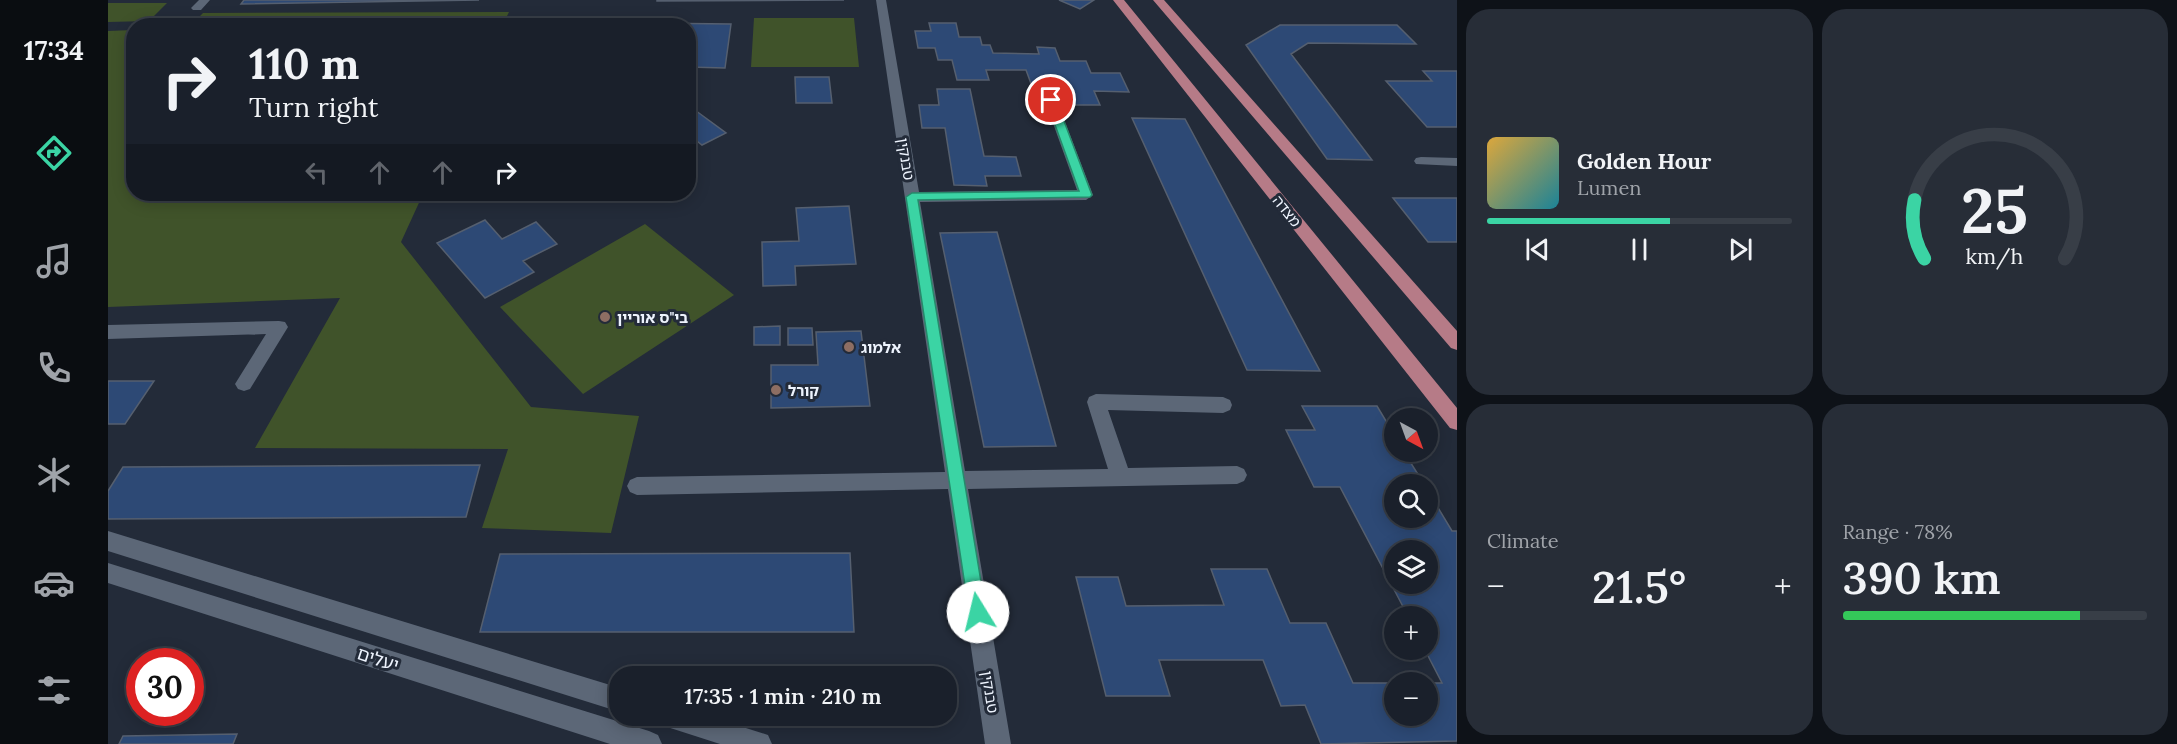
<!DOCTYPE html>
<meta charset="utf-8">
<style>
:root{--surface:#1a202b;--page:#272d37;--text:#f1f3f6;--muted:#9fa3a9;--line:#383e47;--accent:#3bd4a4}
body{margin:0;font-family:Lora,"Noto Sans Hebrew",serif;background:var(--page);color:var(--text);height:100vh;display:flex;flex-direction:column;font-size:22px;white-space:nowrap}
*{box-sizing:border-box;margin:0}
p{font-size:20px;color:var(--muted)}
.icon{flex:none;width:33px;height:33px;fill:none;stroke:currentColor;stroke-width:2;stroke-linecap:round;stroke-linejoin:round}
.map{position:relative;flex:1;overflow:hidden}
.sheet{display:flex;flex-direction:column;gap:9px;padding:9px;background:#0e1218;width:720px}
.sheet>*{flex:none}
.guide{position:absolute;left:18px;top:18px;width:570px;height:183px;border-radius:24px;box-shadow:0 3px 15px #0003,0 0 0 2px var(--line);background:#1a202b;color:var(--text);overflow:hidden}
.needle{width:39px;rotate:139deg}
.buttons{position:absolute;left:1276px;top:408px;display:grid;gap:12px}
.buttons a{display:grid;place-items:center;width:54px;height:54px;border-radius:50%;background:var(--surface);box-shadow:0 3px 15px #0003,0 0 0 2px var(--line);font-size:30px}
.speed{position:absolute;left:18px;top:648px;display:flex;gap:12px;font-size:30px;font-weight:700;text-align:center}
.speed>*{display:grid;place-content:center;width:78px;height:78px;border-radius:50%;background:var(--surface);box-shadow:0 3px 15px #0003,0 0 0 2px var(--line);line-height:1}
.speed .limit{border:9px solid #d22;background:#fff;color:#111}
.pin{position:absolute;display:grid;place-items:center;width:51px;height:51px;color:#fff;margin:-26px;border:3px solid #fff;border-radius:50%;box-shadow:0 2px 6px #0007}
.me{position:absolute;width:66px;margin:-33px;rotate:351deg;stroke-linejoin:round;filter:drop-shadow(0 0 4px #0008)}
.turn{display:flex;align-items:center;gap:21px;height:126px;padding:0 24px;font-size:27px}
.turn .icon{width:78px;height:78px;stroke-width:2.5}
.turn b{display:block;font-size:42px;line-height:51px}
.lanes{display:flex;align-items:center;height:57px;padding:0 24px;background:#0003;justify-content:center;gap:30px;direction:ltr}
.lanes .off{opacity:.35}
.big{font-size:45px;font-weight:600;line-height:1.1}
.sheet .widget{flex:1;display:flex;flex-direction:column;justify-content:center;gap:9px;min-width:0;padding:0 21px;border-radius:24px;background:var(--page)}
.sheet .dial{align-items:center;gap:0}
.dial svg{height:156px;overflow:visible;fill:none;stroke:var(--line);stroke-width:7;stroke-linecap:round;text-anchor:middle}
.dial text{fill:var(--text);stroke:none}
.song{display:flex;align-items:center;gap:18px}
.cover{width:72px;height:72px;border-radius:9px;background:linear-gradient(135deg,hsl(40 70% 55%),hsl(190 70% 35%))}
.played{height:6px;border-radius:3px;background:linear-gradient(90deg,var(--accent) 60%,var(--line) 60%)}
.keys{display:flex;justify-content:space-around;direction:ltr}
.heat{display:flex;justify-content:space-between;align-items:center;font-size:33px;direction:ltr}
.charge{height:9px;border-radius:4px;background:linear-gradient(90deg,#34c759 78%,var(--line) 0)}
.sheet .tiles{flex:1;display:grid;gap:9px;grid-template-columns:repeat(2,1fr)}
.trip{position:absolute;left:501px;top:666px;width:348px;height:60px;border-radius:24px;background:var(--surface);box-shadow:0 3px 15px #0003,0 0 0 2px var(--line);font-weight:600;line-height:60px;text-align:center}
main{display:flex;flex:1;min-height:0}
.menu{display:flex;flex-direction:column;width:108px;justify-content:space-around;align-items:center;background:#0a0d11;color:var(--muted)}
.menu .icon{width:42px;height:42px}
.menu .selected{color:var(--accent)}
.menu b{font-size:27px;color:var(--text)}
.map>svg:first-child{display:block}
</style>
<main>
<nav class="menu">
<b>17:34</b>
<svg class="icon selected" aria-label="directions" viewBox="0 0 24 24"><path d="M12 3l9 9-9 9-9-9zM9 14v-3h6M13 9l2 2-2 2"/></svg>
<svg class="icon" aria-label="music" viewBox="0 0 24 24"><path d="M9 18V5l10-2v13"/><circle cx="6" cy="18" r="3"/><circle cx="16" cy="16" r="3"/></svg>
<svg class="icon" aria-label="phone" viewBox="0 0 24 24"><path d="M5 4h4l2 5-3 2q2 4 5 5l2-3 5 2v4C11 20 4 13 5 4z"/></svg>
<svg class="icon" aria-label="climate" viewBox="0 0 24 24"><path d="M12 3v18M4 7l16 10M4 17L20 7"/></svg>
<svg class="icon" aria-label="car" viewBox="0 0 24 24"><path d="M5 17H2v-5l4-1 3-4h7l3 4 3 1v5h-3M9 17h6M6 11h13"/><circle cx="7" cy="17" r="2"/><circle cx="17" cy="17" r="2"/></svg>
<svg class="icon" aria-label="filters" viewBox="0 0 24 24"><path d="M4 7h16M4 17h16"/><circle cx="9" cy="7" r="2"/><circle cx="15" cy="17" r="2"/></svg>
</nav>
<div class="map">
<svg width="1349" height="744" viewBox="0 0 1349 744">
<rect width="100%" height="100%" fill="#232b39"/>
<path fill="#40532a" d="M 0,3 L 59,3 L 41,21 L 0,22 Z
M 401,12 L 394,26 L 83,25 L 95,13 Z
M 417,16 L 532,17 L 529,25 L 413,25 Z
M 646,18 L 746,18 L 751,67 L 643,67 Z
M 25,30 L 26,194 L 315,194 L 293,242 L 423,407 L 531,416 L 503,533 L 374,528 L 400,449 L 147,448 L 232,298 L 0,307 L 0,31 Z
M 537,224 L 626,295 L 475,394 L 392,307 Z"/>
<path fill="#2d4975" stroke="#555f6f" stroke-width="1.5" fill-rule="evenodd" d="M 136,0 L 371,0 L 133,4 Z
M 549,0 L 736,0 L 549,1 Z
M 951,0 L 986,0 L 972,9 Z
M 538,23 L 623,24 L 617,68 L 580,67 L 580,26 L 538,26 Z
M 821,23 L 848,23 L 851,37 L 872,37 L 874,45 L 882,45 L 885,53 L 931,54 L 929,47 L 947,48 L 952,61 L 978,61 L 983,73 L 1012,73 L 1021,92 L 986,91 L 992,105 L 963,105 L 957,89 L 925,89 L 918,70 L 878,70 L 881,80 L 849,80 L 844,60 L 830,60 L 827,48 L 810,48 L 807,31 L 823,31 Z
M 1172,25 L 1289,25 L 1308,44 L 1200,43 L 1183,54 L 1264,160 L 1219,159 L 1138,45 Z
M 1315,71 L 1349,71 L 1349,127 L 1319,127 L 1278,81 L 1324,81 Z
M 687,77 L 721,77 L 724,103 L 688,103 Z
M 829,89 L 862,89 L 876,156 L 908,157 L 913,176 L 877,176 L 879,186 L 846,185 L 837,128 L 814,128 L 811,105 L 831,105 Z
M 580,105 L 618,133 L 594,145 L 580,134 Z
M 1024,118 L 1077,119 L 1212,371 L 1139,370 Z
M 1285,198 L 1349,198 L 1349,242 L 1320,242 Z
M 741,206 L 748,264 L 687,266 L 688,285 L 655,286 L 654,242 L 691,241 L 688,208 Z
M 377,220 L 394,239 L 428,222 L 449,244 L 415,261 L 426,272 L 377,298 L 329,243 Z
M 889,232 L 948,446 L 876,447 L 832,233 Z
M 672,326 L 672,345 L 646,345 L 646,327 Z
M 680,328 L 704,328 L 705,345 L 680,345 Z
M 753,331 L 762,406 L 663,408 L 663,365 L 710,365 L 708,332 Z
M 0,381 L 46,381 L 17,424 L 0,424 Z
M 1194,406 L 1269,406 L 1287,436 L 1287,452 L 1296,452 L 1316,484 L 1287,484 L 1287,518 L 1320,518 L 1320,491 L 1344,531 L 1349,531 L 1349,741 L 1213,744 L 1197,705 L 1173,706 L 1155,660 L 1051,660 L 1062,696 L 998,696 L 968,577 L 1010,577 L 1018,606 L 1116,605 L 1103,569 L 1159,569 L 1182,623 L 1218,623 L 1245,683 L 1287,683 L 1287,716 L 1320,716 L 1320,683 L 1334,683 L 1317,650 L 1320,650 L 1320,616 L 1300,616 L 1232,487 L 1206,487 L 1178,430 L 1207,430 ZM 1287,550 L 1320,550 L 1320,584 L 1287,584 Z
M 372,465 L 358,517 L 0,519 L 0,491 L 15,467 Z
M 742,553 L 746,632 L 372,632 L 392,554 Z
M 129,734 L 125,744 L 11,744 L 15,736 Z"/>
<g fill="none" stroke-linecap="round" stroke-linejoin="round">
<path fill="#5c6777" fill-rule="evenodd" d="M 91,0 L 102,0 L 93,10 L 85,10 L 83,8 Z
M 768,0 L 778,0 L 811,192 L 969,190 L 937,101 L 943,97 L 949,101 L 985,195 L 978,200 L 812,202 L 857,471 L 1000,469 L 979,402 L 981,397 L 988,394 L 1115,397 L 1122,400 L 1124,405 L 1122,410 L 1115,413 L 1000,410 L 1020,468 L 1129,466 L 1136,469 L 1139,475 L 1136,481 L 1129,484 L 860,489 L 903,744 L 877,744 L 840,489 L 529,495 L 522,492 L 519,486 L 522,480 L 529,477 L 837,472 Z
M 1313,157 L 1349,158 L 1349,166 L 1308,164 L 1306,161 L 1308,158 Z
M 171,321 L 177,322 L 180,327 L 142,389 L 136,391 L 130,389 L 127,384 L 158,334 L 0,339 L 0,325 Z
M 0,531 L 512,688 L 512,712 L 0,551 Z
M 0,563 L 541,731 L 550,735 L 554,744 L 502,744 L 0,583 Z
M 550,716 L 600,716 L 660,735 L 664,744 L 612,744 L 553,725 Z"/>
<path fill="#b67b87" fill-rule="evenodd" d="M 1005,0 L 1016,0 L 1349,408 L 1349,430 L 1342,428 Z
M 1045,0 L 1056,0 L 1349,331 L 1349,350 L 1343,348 Z"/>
</g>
<path fill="#3bd4a4" stroke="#268a6b" stroke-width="1.5" d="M 939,98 L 948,100 L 984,195 L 982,197 L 810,200 L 878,612 L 876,618 L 870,620 L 864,618 L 861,612 L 798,197 L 804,193 L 971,191 L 938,100 Z"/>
<g fill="#8d6e63" stroke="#232b39" stroke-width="2">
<circle cx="497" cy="317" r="6"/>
<circle cx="741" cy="347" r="6"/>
<circle cx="668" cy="390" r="6"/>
</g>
<g text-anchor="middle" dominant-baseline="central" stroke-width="6" stroke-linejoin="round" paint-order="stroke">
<g font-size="15" fill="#edf3fd" stroke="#232b39">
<text transform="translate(798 159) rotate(81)">טבנקין</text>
<text transform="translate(1179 211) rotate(51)">מצדה</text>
<text transform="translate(882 692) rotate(81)">טבנקין</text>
</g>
<g font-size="15" font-weight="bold" fill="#edf3fd" stroke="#232b39" text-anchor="start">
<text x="509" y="317">בי"ס אוריין</text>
<text x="753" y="347">אלמוג</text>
<text x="680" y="390">קורל</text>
</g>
<g font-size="18" fill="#edf3fd" stroke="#232b39">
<text transform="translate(270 659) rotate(18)">יעלים</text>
</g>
</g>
</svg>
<div class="buttons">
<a><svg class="needle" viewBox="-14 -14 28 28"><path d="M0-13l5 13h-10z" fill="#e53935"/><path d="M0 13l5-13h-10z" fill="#9fa3a9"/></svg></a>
<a><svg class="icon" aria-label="search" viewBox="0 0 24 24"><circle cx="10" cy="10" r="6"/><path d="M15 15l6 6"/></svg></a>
<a><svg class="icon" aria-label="layers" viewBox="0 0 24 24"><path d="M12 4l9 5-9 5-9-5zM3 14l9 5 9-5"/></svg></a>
<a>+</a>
<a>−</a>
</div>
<div class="speed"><div class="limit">30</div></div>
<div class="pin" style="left:943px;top:100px;background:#d93025"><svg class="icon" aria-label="arrive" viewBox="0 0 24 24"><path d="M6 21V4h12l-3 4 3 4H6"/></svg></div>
<svg class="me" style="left:870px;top:612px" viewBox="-20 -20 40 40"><circle r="19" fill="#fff"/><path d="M0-13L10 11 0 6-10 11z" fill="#3bd4a4"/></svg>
<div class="trip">17:35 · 1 min · 210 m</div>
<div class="guide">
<div class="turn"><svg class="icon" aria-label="right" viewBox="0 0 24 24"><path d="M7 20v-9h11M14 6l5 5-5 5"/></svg><div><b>110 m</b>Turn right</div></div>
<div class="lanes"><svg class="icon off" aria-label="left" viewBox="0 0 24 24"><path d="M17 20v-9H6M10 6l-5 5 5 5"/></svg><svg class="icon off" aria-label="ahead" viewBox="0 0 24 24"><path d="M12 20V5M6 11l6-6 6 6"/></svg><svg class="icon off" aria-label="ahead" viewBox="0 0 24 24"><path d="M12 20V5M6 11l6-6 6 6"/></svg><svg class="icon" aria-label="right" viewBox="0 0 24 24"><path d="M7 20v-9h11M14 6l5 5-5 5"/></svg></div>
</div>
</div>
<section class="sheet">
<div class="tiles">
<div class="widget">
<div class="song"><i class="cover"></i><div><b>Golden Hour</b><p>Lumen</p></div></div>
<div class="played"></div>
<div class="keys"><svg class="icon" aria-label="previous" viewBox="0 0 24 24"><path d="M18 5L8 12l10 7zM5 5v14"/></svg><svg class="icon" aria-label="pause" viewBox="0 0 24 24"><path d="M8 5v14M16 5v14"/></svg><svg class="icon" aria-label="next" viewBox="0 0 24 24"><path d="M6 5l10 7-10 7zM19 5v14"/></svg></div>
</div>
<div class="widget dial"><svg viewBox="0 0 100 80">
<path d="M14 69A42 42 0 1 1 86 69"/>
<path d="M14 69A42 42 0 0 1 9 39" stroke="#3bd4a4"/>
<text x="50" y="56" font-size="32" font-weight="700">25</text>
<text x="50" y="72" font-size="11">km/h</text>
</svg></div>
<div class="widget"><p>Climate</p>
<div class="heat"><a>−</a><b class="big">21.5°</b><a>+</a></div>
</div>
<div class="widget"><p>Range · 78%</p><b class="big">390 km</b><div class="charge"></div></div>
</div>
</section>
</main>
